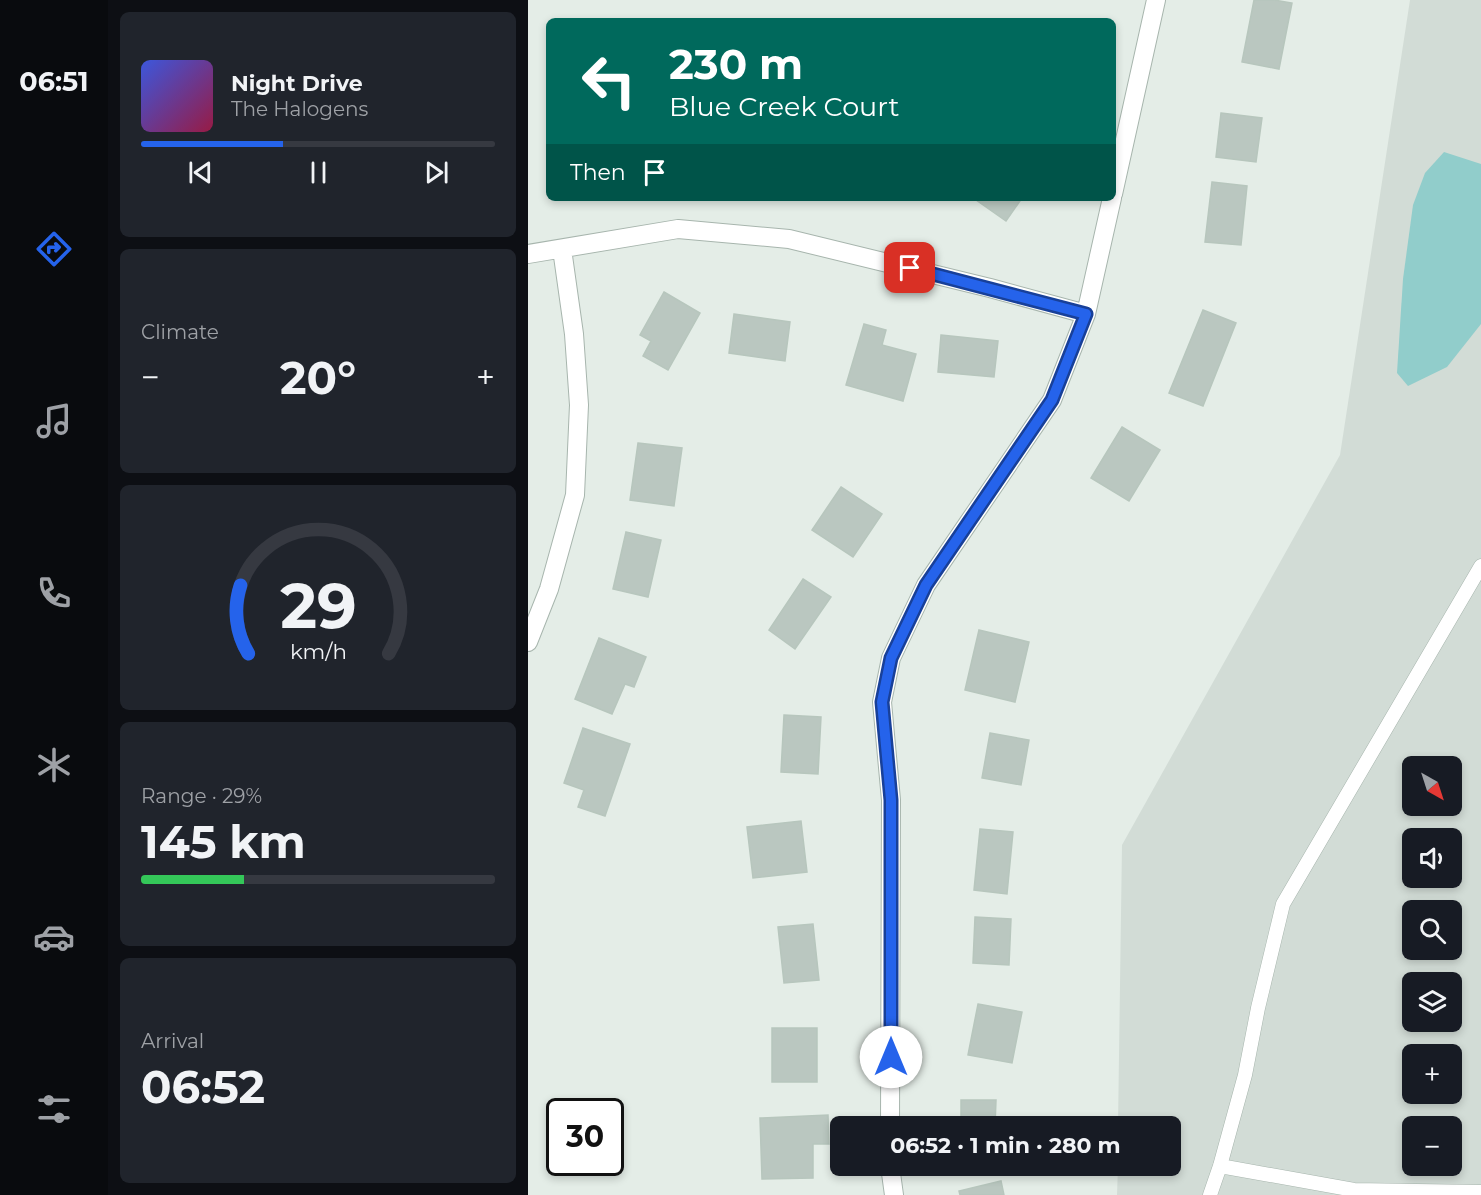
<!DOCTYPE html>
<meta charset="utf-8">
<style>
:root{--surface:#171b24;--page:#20242c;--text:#f1f3f6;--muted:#9ea1a6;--line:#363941;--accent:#2563eb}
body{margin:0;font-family:Montserrat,sans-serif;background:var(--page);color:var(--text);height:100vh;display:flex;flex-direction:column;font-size:22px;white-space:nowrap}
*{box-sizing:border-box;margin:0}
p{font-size:20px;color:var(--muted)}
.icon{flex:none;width:33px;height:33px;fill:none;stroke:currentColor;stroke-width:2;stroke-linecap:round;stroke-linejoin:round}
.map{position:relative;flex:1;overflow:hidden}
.side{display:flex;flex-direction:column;gap:12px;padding:12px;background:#0d0f14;width:420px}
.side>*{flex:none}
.guide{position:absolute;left:18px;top:18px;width:570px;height:183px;border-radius:9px;box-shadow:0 3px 9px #0003;background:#00695c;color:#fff;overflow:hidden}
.needle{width:39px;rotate:141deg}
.tools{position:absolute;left:874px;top:756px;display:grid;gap:12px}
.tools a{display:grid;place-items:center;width:60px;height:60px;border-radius:9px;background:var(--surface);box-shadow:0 3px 9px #0003;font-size:30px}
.speed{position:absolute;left:18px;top:1098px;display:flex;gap:12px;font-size:30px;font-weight:700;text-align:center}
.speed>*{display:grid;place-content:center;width:78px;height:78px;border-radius:50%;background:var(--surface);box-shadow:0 3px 9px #0003;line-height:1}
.speed .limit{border:3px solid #111;border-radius:9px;background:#fff;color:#111}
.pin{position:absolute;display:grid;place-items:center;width:51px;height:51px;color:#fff;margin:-26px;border-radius:12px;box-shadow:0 3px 9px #0006}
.me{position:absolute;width:66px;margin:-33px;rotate:0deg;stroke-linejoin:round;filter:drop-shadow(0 0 4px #0008)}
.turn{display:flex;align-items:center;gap:21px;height:126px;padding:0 24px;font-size:27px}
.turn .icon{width:78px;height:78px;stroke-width:2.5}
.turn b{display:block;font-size:42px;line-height:51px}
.then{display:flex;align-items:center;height:57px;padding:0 24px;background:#0003;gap:12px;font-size:22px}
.big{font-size:45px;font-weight:700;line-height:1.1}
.side .widget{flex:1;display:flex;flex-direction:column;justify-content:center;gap:9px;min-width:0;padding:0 21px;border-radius:9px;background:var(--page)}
.side .dial{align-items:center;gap:0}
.dial svg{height:156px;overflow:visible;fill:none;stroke:var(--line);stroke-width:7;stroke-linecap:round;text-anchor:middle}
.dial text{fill:var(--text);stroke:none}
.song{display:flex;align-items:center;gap:18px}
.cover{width:72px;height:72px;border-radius:9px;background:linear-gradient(135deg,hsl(230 70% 55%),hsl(340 70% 35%))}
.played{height:6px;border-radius:3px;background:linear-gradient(90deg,var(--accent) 40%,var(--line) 40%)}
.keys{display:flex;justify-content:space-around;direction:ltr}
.heat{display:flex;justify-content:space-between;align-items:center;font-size:33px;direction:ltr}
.charge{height:9px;border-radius:4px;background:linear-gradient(90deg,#34c759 29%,var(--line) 0)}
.trip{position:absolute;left:302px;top:1116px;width:351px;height:60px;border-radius:9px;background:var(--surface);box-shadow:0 3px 9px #0003;font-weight:700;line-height:60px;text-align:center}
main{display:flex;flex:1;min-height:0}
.tab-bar{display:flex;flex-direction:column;width:108px;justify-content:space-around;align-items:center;background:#090b0e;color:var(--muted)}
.tab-bar .icon{width:42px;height:42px}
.tab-bar .on{color:var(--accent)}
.tab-bar b{font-size:27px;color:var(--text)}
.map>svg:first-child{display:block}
</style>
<main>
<nav class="tab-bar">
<b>06:51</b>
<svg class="icon on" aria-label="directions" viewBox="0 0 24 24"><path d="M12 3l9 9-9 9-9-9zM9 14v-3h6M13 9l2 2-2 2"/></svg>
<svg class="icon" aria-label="music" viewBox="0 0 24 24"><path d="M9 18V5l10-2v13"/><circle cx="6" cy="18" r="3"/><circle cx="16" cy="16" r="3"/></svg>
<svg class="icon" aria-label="phone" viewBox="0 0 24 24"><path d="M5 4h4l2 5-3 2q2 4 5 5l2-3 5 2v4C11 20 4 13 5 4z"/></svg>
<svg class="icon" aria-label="climate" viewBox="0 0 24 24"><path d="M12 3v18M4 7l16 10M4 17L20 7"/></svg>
<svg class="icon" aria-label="car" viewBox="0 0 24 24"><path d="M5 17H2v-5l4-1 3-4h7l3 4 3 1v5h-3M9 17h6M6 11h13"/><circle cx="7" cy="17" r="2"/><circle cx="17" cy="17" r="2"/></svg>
<svg class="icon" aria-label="filters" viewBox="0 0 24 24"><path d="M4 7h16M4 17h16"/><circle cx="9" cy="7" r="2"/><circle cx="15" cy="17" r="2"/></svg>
</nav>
<section class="side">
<div class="widget">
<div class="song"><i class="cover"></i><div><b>Night Drive</b><p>The Halogens</p></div></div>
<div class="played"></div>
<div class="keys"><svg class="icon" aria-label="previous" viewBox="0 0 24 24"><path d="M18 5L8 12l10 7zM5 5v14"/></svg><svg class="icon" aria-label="pause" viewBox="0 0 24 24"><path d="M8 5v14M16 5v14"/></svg><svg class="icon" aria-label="next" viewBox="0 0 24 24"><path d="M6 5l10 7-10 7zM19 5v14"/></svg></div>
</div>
<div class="widget"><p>Climate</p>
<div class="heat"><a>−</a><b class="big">20°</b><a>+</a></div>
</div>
<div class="widget dial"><svg viewBox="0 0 100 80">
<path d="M14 69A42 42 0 1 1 86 69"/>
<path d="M14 69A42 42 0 0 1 10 34" stroke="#2563eb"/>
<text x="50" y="56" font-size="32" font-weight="700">29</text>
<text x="50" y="72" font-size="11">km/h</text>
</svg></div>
<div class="widget"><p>Range · 29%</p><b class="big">145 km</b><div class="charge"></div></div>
<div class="widget"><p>Arrival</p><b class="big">06:52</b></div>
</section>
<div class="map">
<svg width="953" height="1195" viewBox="0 0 953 1195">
<rect width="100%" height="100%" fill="#e4ede7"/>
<path fill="#d2dcd6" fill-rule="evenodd" d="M 882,0 L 953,0 L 953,1195 L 589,1195 L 590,1166 L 642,1166 L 642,1126 L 590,1126 L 594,845 L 812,455 ZM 885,766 L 924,766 L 924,806 L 885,806 ZM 885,838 L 924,838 L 924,878 L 885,878 ZM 885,910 L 924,910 L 924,950 L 885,950 ZM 885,982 L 924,982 L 924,1022 L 885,1022 ZM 885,1054 L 924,1054 L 924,1094 L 885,1094 ZM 885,1126 L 924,1126 L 924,1166 L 885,1166 Z"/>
<path fill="#91cdcb" d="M 916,152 L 953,164 L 953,324 L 919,367 L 880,386 L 869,373 L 875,279 L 885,205 L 897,173 Z"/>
<path fill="#bac7c0" stroke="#b7c6bd" stroke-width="1.5" d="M 726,0 L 746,0 L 764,3 L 751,69 L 714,62 Z
M 693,113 L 734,118 L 728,162 L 688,157 Z
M 684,182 L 719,186 L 713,245 L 677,242 Z
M 450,198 L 494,198 L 478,221 L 448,200 Z
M 136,292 L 172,313 L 140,370 L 115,356 L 123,341 L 112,335 Z
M 675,310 L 708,323 L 675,406 L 641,393 Z
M 206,314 L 262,322 L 257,361 L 201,353 Z
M 336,324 L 358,330 L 354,345 L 388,354 L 375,401 L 318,385 Z
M 413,335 L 470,341 L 466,377 L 410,372 Z
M 594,427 L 632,450 L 601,501 L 563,478 Z
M 110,443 L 154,448 L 146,506 L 102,500 Z
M 313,487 L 354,514 L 325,557 L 284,530 Z
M 98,532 L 133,540 L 120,597 L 85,589 Z
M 275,579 L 303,597 L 267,649 L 241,630 Z
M 451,630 L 501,642 L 487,702 L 437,690 Z
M 71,638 L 118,657 L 106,687 L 97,684 L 84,714 L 47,699 Z
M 256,715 L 293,717 L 290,774 L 253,772 Z
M 55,728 L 102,744 L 77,816 L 50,807 L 56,790 L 36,783 Z
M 462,733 L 501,740 L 493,785 L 454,778 Z
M 273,821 L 279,872 L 225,878 L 219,827 Z
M 452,829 L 485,832 L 479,894 L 446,890 Z
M 447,917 L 483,919 L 481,965 L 445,963 Z
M 285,924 L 291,980 L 256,983 L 250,927 Z
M 450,1004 L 494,1012 L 484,1063 L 440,1055 Z
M 244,1028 L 289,1028 L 289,1082 L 244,1082 Z
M 433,1100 L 468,1100 L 467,1126 L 433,1126 Z
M 300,1115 L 301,1144 L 285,1144 L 285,1178 L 234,1179 L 232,1118 Z
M 473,1181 L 476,1195 L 432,1195 L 431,1191 Z"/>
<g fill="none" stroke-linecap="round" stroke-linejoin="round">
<g stroke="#a7b5ad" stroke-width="15">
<path id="service" d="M 692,1166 L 826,1190 L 953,1192
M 682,1195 L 692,1166 L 717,1075 L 730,1008 L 755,904 L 953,566"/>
</g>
<g stroke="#a7b5ad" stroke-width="20">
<path id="minor" d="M 585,194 L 628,0
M 0,254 L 150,229 L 261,239 L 462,288 L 558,314
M 0,642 L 21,589 L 47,495 L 51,405 L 46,334 L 34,249
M 362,1126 L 363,800 L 354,702 L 363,658 L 398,585 L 524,400 L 558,314 L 584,198
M 362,1166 L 366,1195"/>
</g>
<use href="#service" stroke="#fff" stroke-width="14"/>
<use href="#minor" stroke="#fff" stroke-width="18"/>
</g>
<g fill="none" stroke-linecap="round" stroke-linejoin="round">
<g stroke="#184099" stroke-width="15">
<path id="route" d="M 363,1057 L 363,800 L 354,702 L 363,658 L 398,585 L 524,400 L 558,314 L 382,268"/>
</g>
<use href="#route" stroke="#2563eb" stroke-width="10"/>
</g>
</svg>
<div class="tools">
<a><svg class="needle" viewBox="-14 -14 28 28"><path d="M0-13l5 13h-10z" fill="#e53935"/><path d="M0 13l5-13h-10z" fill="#9ea1a6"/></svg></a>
<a><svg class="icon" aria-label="sound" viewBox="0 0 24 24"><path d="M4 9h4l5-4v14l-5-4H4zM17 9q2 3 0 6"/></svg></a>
<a><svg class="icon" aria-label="search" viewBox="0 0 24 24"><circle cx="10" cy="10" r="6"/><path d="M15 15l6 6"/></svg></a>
<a><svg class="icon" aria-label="layers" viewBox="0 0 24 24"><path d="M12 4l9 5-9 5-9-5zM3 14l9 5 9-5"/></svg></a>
<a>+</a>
<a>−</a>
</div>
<div class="speed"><div class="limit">30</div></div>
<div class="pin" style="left:382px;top:268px;background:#d93025"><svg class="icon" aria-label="arrive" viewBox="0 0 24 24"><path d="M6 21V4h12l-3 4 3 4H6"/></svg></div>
<svg class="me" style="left:363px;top:1057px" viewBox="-20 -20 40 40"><circle r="19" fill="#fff"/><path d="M0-13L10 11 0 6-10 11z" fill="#2563eb"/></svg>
<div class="trip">06:52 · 1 min · 280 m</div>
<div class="guide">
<div class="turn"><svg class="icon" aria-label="left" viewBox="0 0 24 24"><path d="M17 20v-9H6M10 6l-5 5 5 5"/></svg><div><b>230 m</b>Blue Creek Court</div></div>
<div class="then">Then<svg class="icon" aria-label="arrive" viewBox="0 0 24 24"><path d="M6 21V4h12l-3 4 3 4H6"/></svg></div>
</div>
</div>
</main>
